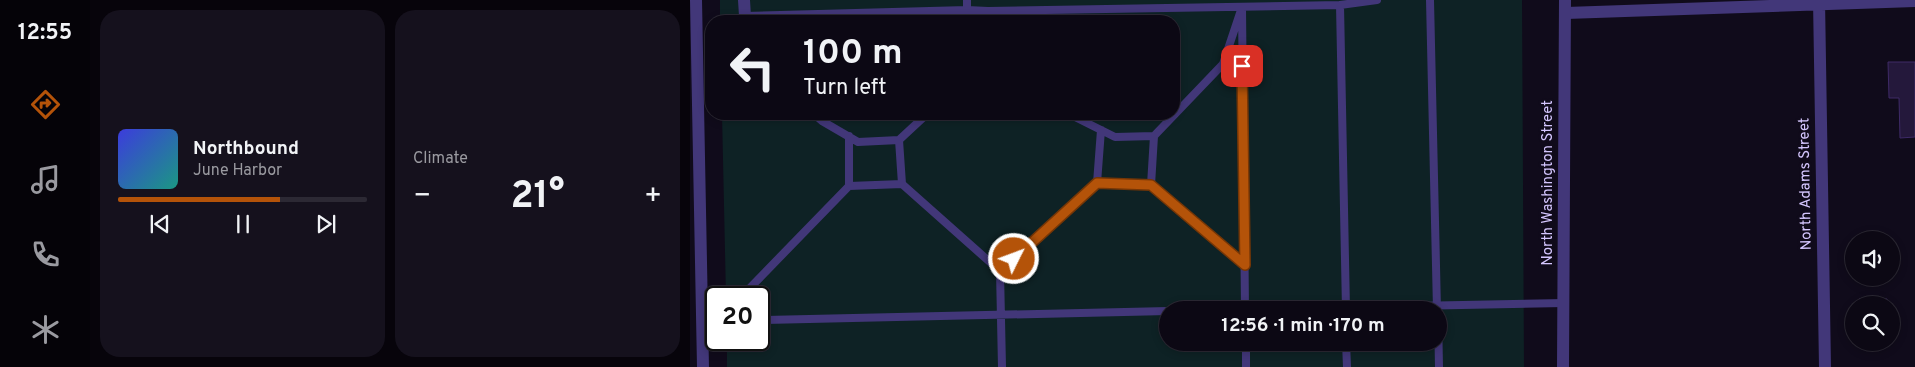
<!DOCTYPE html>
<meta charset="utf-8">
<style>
:root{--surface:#0c0814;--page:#15111d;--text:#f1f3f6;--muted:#9a9aa0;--line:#2c2934;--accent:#b45309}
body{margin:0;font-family:Overpass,sans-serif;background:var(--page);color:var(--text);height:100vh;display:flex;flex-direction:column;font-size:19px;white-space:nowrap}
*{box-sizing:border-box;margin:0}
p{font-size:16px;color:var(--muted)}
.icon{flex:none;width:28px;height:28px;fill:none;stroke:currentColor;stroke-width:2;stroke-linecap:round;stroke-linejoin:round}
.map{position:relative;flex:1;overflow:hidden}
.panel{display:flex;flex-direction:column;gap:10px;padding:10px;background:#07040b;width:600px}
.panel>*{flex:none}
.banner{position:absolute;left:15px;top:15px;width:475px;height:105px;border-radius:20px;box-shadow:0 2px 8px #0003,0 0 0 1px var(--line);background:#0c0814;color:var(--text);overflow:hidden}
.controls{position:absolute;left:1155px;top:231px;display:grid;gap:10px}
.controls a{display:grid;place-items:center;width:55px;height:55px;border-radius:50%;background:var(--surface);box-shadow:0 2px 8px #0003,0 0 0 1px var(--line);font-size:25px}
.speed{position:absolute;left:15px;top:286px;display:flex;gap:10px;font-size:25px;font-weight:700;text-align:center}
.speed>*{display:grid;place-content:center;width:65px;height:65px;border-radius:50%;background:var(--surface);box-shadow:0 2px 8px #0003,0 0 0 1px var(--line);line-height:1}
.speed .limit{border:2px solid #111;border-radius:8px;background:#fff;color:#111}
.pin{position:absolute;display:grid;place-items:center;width:42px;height:42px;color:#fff;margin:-21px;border-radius:10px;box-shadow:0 2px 8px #0006}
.me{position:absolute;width:55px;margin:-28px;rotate:48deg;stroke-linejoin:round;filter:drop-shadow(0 0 4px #0008)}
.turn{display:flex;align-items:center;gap:18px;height:105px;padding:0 15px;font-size:22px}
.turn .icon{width:65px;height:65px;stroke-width:2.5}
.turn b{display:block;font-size:35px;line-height:42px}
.big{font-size:38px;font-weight:700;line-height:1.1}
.panel .tile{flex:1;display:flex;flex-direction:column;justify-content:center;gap:8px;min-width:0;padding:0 18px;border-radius:20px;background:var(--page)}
.song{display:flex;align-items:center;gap:15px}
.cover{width:60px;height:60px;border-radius:8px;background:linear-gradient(135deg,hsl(240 70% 55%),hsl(170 70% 35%))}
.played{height:5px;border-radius:2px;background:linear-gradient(90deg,var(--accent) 65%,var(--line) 65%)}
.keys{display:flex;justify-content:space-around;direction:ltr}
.heat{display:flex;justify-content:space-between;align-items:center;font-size:28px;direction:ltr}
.panel .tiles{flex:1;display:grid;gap:10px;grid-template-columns:repeat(2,1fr)}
.trip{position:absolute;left:469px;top:301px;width:288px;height:50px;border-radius:25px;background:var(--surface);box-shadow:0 2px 8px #0003,0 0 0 1px var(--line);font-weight:700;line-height:50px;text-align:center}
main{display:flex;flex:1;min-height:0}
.tabs{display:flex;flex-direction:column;width:90px;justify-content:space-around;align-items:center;background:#050308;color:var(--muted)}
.tabs .icon{width:35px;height:35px}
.tabs .selected{color:var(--accent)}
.tabs b{font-size:22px;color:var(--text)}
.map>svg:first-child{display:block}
</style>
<main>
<nav class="tabs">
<b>12:55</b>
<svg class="icon selected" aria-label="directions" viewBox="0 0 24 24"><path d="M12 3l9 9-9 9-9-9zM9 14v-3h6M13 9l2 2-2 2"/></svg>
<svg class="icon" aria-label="music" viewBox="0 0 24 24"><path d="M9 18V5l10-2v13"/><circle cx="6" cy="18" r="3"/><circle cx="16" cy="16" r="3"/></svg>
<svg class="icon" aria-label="phone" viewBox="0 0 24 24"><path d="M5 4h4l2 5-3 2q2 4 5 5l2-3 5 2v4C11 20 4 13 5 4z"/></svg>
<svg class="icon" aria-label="climate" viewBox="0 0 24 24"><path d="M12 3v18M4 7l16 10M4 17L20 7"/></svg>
</nav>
<section class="panel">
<div class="tiles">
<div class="tile">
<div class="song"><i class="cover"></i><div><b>Northbound</b><p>June Harbor</p></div></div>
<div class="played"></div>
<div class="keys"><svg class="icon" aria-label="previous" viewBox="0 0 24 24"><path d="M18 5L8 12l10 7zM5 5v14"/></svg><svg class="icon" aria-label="pause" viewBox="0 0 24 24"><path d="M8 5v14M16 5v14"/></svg><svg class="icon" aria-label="next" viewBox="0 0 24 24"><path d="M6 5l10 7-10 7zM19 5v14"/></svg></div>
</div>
<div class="tile"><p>Climate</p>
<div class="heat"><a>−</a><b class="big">21°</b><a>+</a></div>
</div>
</div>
</section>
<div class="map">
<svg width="1225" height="367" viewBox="0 0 1225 367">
<rect width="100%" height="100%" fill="#100b1b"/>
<path fill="#0e2225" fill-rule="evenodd" d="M 30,0 L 832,0 L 834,367 L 37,367 L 37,340 L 69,340 L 69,298 L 36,297 L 32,114 L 484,114 L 484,21 L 30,21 ZM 478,310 L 748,310 L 748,342 L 478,342 Z"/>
<path fill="#24183b" stroke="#3e2a67" d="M 1198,62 L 1225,62 L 1225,137 L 1210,138 L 1209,98 L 1199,98 Z
M 1169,299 L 1197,299 L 1197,305 L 1169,305 Z"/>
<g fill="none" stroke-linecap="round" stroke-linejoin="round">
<path stroke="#423779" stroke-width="8" d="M 277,0 L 277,10 L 298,11 L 650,5
M 740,0 L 747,310
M 55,19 L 55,16 L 277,10
M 297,21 L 298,11 L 304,21
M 124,114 L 132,121 L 168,142 L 209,140 L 237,114
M 379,114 L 425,137 L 464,136 L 533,64 L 552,7 L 555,310
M 159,136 L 159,186
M 209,140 L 212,184
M 407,183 L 411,130
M 461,185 L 464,136
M 310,271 L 312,367
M 55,298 L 53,295 L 159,186 L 212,184 L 310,271 L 407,183 L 461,185 L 555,265
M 509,310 L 874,303
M 656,310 L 650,5 L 687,0
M 69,312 L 75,320 L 478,311
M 748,314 L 749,367
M 556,342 L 556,367
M 656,342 L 657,367"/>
<path stroke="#423779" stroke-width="12" d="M 6,0 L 13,367
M 54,0 L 55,16
M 1129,0 L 1135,367
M 876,13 L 1225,1"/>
<path stroke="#423779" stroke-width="12" d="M 873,367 L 875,0"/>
</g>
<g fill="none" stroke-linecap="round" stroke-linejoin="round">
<g stroke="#753606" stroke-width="12">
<path id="route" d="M 324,259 L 407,183 L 461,185 L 555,265 L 552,66"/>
</g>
<use href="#route" stroke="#b45309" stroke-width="9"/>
</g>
<g text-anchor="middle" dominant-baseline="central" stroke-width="5" stroke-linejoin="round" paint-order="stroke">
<g font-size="15" fill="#d4c6fe" stroke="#100b1b">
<text transform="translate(858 183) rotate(-90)">North Washington Street</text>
<text transform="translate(1116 184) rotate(-91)">North Adams Street</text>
</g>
</g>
</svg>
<div class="controls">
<a><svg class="icon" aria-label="sound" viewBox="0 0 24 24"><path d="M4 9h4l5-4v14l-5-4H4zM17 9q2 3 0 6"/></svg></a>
<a><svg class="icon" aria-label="search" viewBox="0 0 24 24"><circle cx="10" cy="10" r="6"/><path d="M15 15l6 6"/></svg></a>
</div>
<div class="speed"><div class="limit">20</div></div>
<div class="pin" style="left:552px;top:66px;background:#d93025"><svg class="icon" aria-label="arrive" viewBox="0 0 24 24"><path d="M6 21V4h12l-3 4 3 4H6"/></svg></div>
<svg class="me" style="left:324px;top:259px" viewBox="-20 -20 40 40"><circle r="17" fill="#b45309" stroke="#fff" stroke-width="3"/><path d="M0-11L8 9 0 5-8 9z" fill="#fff"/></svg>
<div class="trip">12:56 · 1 min · 170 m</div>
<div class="banner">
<div class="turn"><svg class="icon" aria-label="left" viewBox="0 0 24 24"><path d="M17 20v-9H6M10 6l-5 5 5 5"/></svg><div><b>100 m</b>Turn left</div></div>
</div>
</div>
</main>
